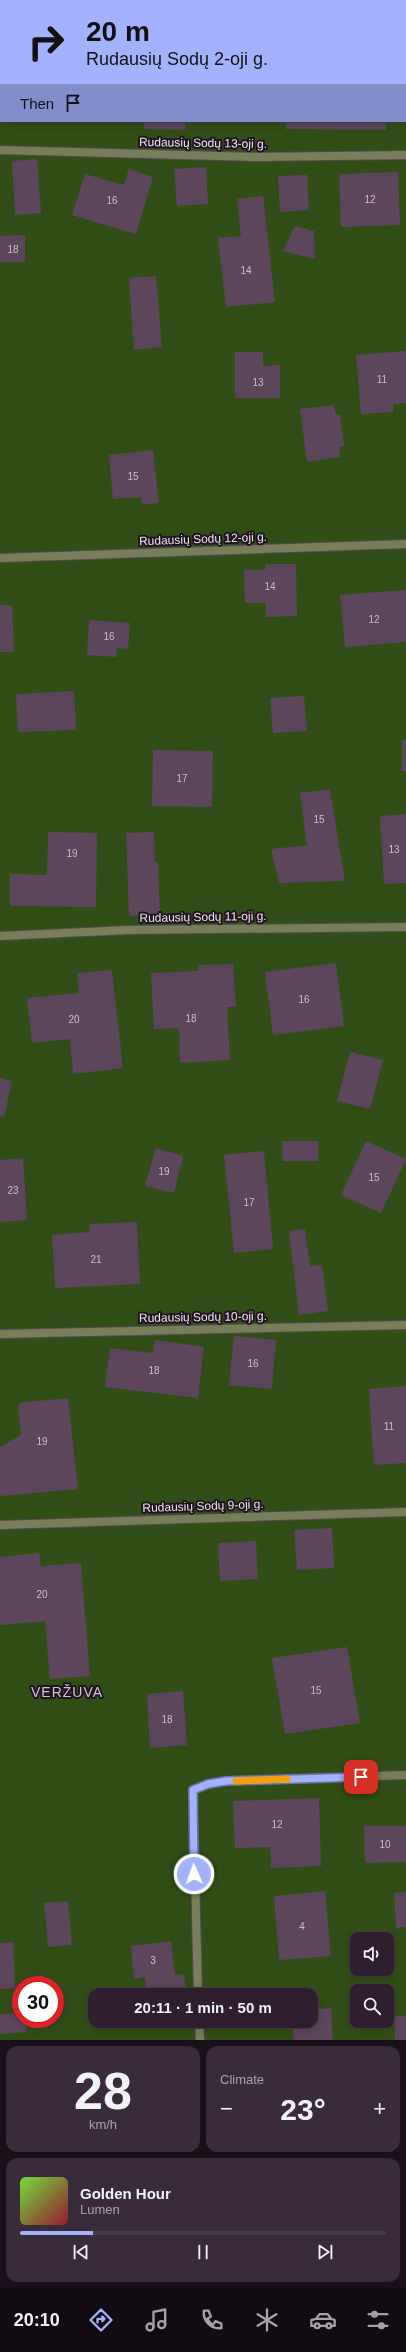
<!DOCTYPE html>
<meta charset="utf-8">
<style>
:root{--surface:#2e1e2e;--page:#3a2b3a;--text:#f1f3f6;--muted:#a7a2aa;--line:#493c4a;--accent:#a2b2fd}
body{margin:0;font-family:Arial,sans-serif;background:var(--page);color:var(--text);height:100vh;display:flex;flex-direction:column;font-size:15px;white-space:nowrap}
*{box-sizing:border-box;margin:0}
p{font-size:13px;color:var(--muted)}
.icon{flex:none;width:22px;height:22px;fill:none;stroke:currentColor;stroke-width:2;stroke-linecap:round;stroke-linejoin:round}
.map{position:relative;height:2040px;overflow:hidden}
.sheet{display:flex;flex-direction:column;gap:6px;padding:6px;background:#191019;flex:1}
.sheet>*{flex:none}
.top-card{position:absolute;left:0px;top:0px;width:406px;height:122px;box-shadow:0 2px 10px #0003,0 0 0 1px var(--line);background:#a2b2fd;color:#111;overflow:hidden}
.fabs{position:absolute;left:350px;top:1932px;display:grid;gap:8px}
.fabs a{display:grid;place-items:center;width:44px;height:44px;border-radius:8px;background:var(--surface);box-shadow:0 2px 10px #0003,0 0 0 1px var(--line);font-size:20px}
.speed{position:absolute;left:12px;top:1976px;display:flex;gap:8px;font-size:20px;font-weight:700;text-align:center}
.speed>*{display:grid;place-content:center;width:52px;height:52px;border-radius:50%;background:var(--surface);box-shadow:0 2px 10px #0003,0 0 0 1px var(--line);line-height:1}
.speed .limit{border:6px solid #d22;background:#fff;color:#111}
.pin{position:absolute;display:grid;place-items:center;width:34px;height:34px;color:#fff;margin:-17px;border-radius:8px;box-shadow:0 2px 6px #0006}
.me{position:absolute;width:44px;margin:-22px;rotate:358deg;stroke-linejoin:round;filter:drop-shadow(0 0 3px #0008)}
.turn{display:flex;align-items:center;gap:14px;height:84px;padding:0 20px;font-size:18px}
.turn .icon{width:52px;height:52px;stroke-width:2.5}
.turn b{display:block;font-size:28px;line-height:34px}
.then{display:flex;align-items:center;height:38px;padding:0 20px;background:#0003;gap:8px;font-size:15px}
.big{font-size:30px;font-weight:800;line-height:1.1}
.sheet .card{flex:1;display:flex;flex-direction:column;justify-content:center;gap:6px;min-width:0;padding:0 14px;border-radius:12px;background:var(--page)}
.sheet .dial{align-items:center;gap:0}
.dial b{font-size:52px;line-height:1}
.song{display:flex;align-items:center;gap:12px}
.cover{width:48px;height:48px;border-radius:6px;background:linear-gradient(135deg,hsl(100 70% 55%),hsl(350 70% 35%))}
.played{height:4px;border-radius:2px;background:linear-gradient(90deg,var(--accent) 20%,var(--line) 20%)}
.keys{display:flex;justify-content:space-around;direction:ltr}
.heat{display:flex;justify-content:space-between;align-items:center;font-size:22px;direction:ltr}
.sheet .tiles{flex:1;display:grid;gap:6px;grid-template-columns:1fr 1fr}
.card:last-child{grid-column:span 2}
.trip{position:absolute;left:88px;top:1988px;width:230px;height:40px;border-radius:12px;background:var(--surface);box-shadow:0 2px 10px #0003,0 0 0 1px var(--line);font-weight:800;line-height:40px;text-align:center}
.dock{display:flex;height:64px;justify-content:space-around;align-items:center;background:#120c12;color:var(--muted)}
.dock .icon{width:28px;height:28px}
.dock .current{color:var(--accent)}
.dock b{font-size:18px;color:var(--text)}
.map>svg:first-child{display:block}
</style>
<div class="map">
<svg width="406" height="2040" viewBox="0 0 406 2040">
<rect width="100%" height="100%" fill="#3d283d"/>
<path fill="#324e17" fill-rule="evenodd" d="M 0,0 L 406,0 L 406,2040 L 0,2040 ZM 1,1 L 405,1 L 405,121 L 1,121 ZM 357,1939 L 387,1939 L 387,1969 L 357,1969 ZM 21,1985 L 55,1985 L 55,2019 L 21,2019 ZM 357,1991 L 387,1991 L 387,2021 L 357,2021 ZM 95,1995 L 311,1995 L 311,2021 L 95,2021 Z"/>
<path fill="#5d465c" d="M 144,121 L 185,121 L 185,130 L 144,129 Z
M 286,121 L 386,121 L 386,130 L 286,129 Z
M 37,159 L 41,213 L 15,215 L 12,161 Z
M 206,167 L 208,204 L 177,206 L 174,169 Z
M 129,169 L 153,177 L 136,234 L 72,215 L 85,174 L 124,185 Z
M 398,172 L 400,225 L 341,227 L 339,174 Z
M 307,175 L 309,210 L 280,212 L 278,176 Z
M 263,196 L 275,302 L 226,307 L 218,238 L 241,236 L 237,199 Z
M 295,226 L 314,231 L 315,259 L 283,251 Z
M 25,235 L 25,262 L 0,262 L 0,236 Z
M 156,276 L 162,347 L 134,350 L 129,278 Z
M 406,351 L 406,403 L 393,404 L 393,412 L 361,414 L 356,355 Z
M 235,352 L 263,352 L 263,366 L 280,365 L 280,398 L 235,398 Z
M 334,405 L 336,415 L 340,414 L 344,446 L 339,447 L 340,457 L 307,462 L 300,409 Z
M 153,450 L 159,503 L 142,505 L 141,497 L 113,499 L 109,455 Z
M 265,564 L 296,564 L 297,616 L 266,617 L 266,603 L 245,603 L 244,570 L 265,570 Z
M 406,590 L 406,642 L 345,647 L 340,595 Z
M 0,605 L 12,605 L 14,652 L 0,652 Z
M 89,620 L 130,623 L 128,649 L 117,648 L 116,657 L 87,655 Z
M 74,691 L 76,730 L 18,732 L 16,694 Z
M 304,696 L 307,731 L 273,733 L 270,698 Z
M 402,740 L 406,740 L 406,771 L 402,771 Z
M 153,750 L 213,751 L 212,807 L 152,806 Z
M 330,789 L 345,881 L 279,883 L 271,849 L 307,845 L 300,793 Z
M 406,814 L 406,883 L 384,884 L 380,816 Z
M 48,832 L 97,833 L 96,907 L 10,906 L 10,874 L 47,875 Z
M 154,832 L 155,862 L 158,862 L 160,915 L 129,916 L 126,833 Z
M 336,963 L 344,1026 L 273,1035 L 265,972 Z
M 233,964 L 236,1007 L 227,1007 L 230,1060 L 180,1063 L 179,1028 L 154,1029 L 151,973 L 198,971 L 198,965 Z
M 112,970 L 123,1068 L 73,1074 L 70,1039 L 32,1043 L 27,998 L 79,993 L 77,973 Z
M 350,1052 L 383,1060 L 370,1109 L 337,1101 Z
M 0,1078 L 12,1081 L 4,1117 L 0,1116 Z
M 282,1141 L 318,1141 L 318,1161 L 283,1161 Z
M 366,1141 L 406,1159 L 381,1213 L 341,1195 Z
M 156,1148 L 183,1156 L 174,1193 L 145,1186 Z
M 264,1151 L 273,1249 L 234,1253 L 224,1155 Z
M 23,1158 L 27,1220 L 0,1222 L 0,1160 Z
M 137,1222 L 140,1284 L 55,1288 L 52,1235 L 90,1232 L 89,1224 Z
M 305,1229 L 310,1266 L 322,1265 L 328,1311 L 299,1315 L 289,1231 Z
M 234,1336 L 276,1340 L 272,1389 L 229,1385 Z
M 155,1340 L 204,1347 L 198,1398 L 105,1387 L 110,1348 L 153,1353 Z
M 406,1386 L 406,1463 L 374,1465 L 369,1389 Z
M 68,1398 L 78,1489 L 0,1496 L 0,1447 L 21,1435 L 18,1403 Z
M 332,1528 L 334,1568 L 297,1570 L 294,1530 Z
M 256,1541 L 258,1579 L 220,1581 L 218,1543 Z
M 39,1553 L 41,1566 L 81,1563 L 90,1676 L 50,1679 L 45,1621 L 0,1625 L 0,1557 Z
M 347,1647 L 360,1723 L 285,1734 L 272,1658 Z
M 183,1691 L 187,1745 L 150,1748 L 147,1694 Z
M 319,1798 L 321,1866 L 271,1868 L 270,1847 L 235,1848 L 233,1801 Z
M 364,1826 L 406,1826 L 406,1862 L 365,1863 Z
M 325,1891 L 331,1956 L 279,1960 L 274,1896 Z
M 406,1892 L 406,1927 L 396,1928 L 394,1893 Z
M 68,1901 L 72,1945 L 48,1947 L 44,1903 Z
M 171,1941 L 175,1975 L 184,1974 L 186,1995 L 147,1995 L 145,1977 L 134,1979 L 131,1946 Z
M 13,1942 L 15,1988 L 0,1989 L 0,1943 Z
M 331,2008 L 333,2040 L 294,2040 L 292,2021 L 311,2021 L 311,2010 Z
M 21,2013 L 21,2019 L 26,2019 L 26,2032 L 0,2034 L 0,2014 Z
M 394,2016 L 406,2016 L 406,2040 L 395,2040 Z"/>
<g fill="none" stroke-linecap="round" stroke-linejoin="round">
<g stroke="#5a465a" stroke-width="10">
<path id="street" d="M 0,150 L 259,157 L 406,155
M 0,558 L 406,544
M 0,936 L 128,930 L 406,927
M 0,1334 L 406,1325
M 0,1525 L 406,1512
M 198,1995 L 193,1790 L 208,1784 L 226,1781 L 406,1775
M 199,2021 L 200,2040"/>
</g>
<use href="#street" stroke="#767f59" stroke-width="8"/>
</g>
<g fill="none" stroke-linecap="round" stroke-linejoin="round">
<g stroke="#6974a4" stroke-width="10">
<path id="route" d="M 194,1874 L 193,1790 L 208,1784 L 226,1781 L 361,1777"/>
</g>
<use href="#route" stroke="#a2b2fd" stroke-width="7"/>
<path stroke="#f59e0b" stroke-width="7" d="M 236,1781 L 287,1779"/>
</g>
<g text-anchor="middle" dominant-baseline="central" stroke-width="4" stroke-linejoin="round" paint-order="stroke">
<g font-size="10" fill="#ccbccb">
<text x="370" y="199">12</text>
<text x="112" y="200">16</text>
<text x="13" y="249">18</text>
<text x="246" y="270">14</text>
<text x="382" y="379">11</text>
<text x="258" y="382">13</text>
<text x="133" y="476">15</text>
<text x="270" y="586">14</text>
<text x="374" y="619">12</text>
<text x="109" y="636">16</text>
<text x="182" y="778">17</text>
<text x="319" y="819">15</text>
<text x="394" y="849">13</text>
<text x="72" y="853">19</text>
<text x="304" y="999">16</text>
<text x="191" y="1018">18</text>
<text x="74" y="1019">20</text>
<text x="164" y="1171">19</text>
<text x="374" y="1177">15</text>
<text x="13" y="1190">23</text>
<text x="249" y="1202">17</text>
<text x="96" y="1259">21</text>
<text x="253" y="1363">16</text>
<text x="154" y="1370">18</text>
<text x="389" y="1426">11</text>
<text x="42" y="1441">19</text>
<text x="42" y="1594">20</text>
<text x="316" y="1690">15</text>
<text x="167" y="1719">18</text>
<text x="277" y="1824">12</text>
<text x="385" y="1844">10</text>
<text x="302" y="1926">4</text>
<text x="153" y="1960">3</text>
</g>
<g font-size="12" fill="#f1e3f0" stroke="#1e151e">
<text transform="translate(203 143) rotate(1)">Rudausių Sodų 13-oji g.</text>
<text transform="translate(203 539) rotate(-2)">Rudausių Sodų 12-oji g.</text>
<text transform="translate(203 917) rotate(-1)">Rudausių Sodų 11-oji g.</text>
<text transform="translate(203 1317) rotate(-1)">Rudausių Sodų 10-oji g.</text>
<text transform="translate(203 1506) rotate(-2)">Rudausių Sodų 9-oji g.</text>
</g>
<g font-size="14" letter-spacing="1" fill="#d9bed8" stroke="#1e151e">
<text x="67" y="1692">VERŽUVA</text>
</g>
</g>
</svg>
<div class="fabs">
<a><svg class="icon" aria-label="sound" viewBox="0 0 24 24"><path d="M4 9h4l5-4v14l-5-4H4zM17 9q2 3 0 6"/></svg></a>
<a><svg class="icon" aria-label="search" viewBox="0 0 24 24"><circle cx="10" cy="10" r="6"/><path d="M15 15l6 6"/></svg></a>
</div>
<div class="speed"><div class="limit">30</div></div>
<div class="pin" style="left:361px;top:1777px;background:#d93025"><svg class="icon" aria-label="arrive" viewBox="0 0 24 24"><path d="M6 21V4h12l-3 4 3 4H6"/></svg></div>
<svg class="me" style="left:194px;top:1874px" viewBox="-20 -20 40 40"><circle r="17" fill="#a2b2fd" stroke="#fff" stroke-width="3"/><path d="M0-11L8 9 0 5-8 9z" fill="#fff"/></svg>
<div class="trip">20:11 · 1 min · 50 m</div>
<div class="top-card">
<div class="turn"><svg class="icon" aria-label="right" viewBox="0 0 24 24"><path d="M7 20v-9h11M14 6l5 5-5 5"/></svg><div><b>20 m</b>Rudausių Sodų 2-oji g.</div></div>
<div class="then">Then<svg class="icon" aria-label="arrive" viewBox="0 0 24 24"><path d="M6 21V4h12l-3 4 3 4H6"/></svg></div>
</div>
</div>
<section class="sheet">
<div class="tiles">
<div class="card dial"><b>28</b><p>km/h</p></div>
<div class="card"><p>Climate</p>
<div class="heat"><a>−</a><b class="big">23°</b><a>+</a></div>
</div>
<div class="card">
<div class="song"><i class="cover"></i><div><b>Golden Hour</b><p>Lumen</p></div></div>
<div class="played"></div>
<div class="keys"><svg class="icon" aria-label="previous" viewBox="0 0 24 24"><path d="M18 5L8 12l10 7zM5 5v14"/></svg><svg class="icon" aria-label="pause" viewBox="0 0 24 24"><path d="M8 5v14M16 5v14"/></svg><svg class="icon" aria-label="next" viewBox="0 0 24 24"><path d="M6 5l10 7-10 7zM19 5v14"/></svg></div>
</div>
</div>
</section>
<nav class="dock">
<b>20:10</b>
<svg class="icon current" aria-label="directions" viewBox="0 0 24 24"><path d="M12 3l9 9-9 9-9-9zM9 14v-3h6M13 9l2 2-2 2"/></svg>
<svg class="icon" aria-label="music" viewBox="0 0 24 24"><path d="M9 18V5l10-2v13"/><circle cx="6" cy="18" r="3"/><circle cx="16" cy="16" r="3"/></svg>
<svg class="icon" aria-label="phone" viewBox="0 0 24 24"><path d="M5 4h4l2 5-3 2q2 4 5 5l2-3 5 2v4C11 20 4 13 5 4z"/></svg>
<svg class="icon" aria-label="climate" viewBox="0 0 24 24"><path d="M12 3v18M4 7l16 10M4 17L20 7"/></svg>
<svg class="icon" aria-label="car" viewBox="0 0 24 24"><path d="M5 17H2v-5l4-1 3-4h7l3 4 3 1v5h-3M9 17h6M6 11h13"/><circle cx="7" cy="17" r="2"/><circle cx="17" cy="17" r="2"/></svg>
<svg class="icon" aria-label="filters" viewBox="0 0 24 24"><path d="M4 7h16M4 17h16"/><circle cx="9" cy="7" r="2"/><circle cx="15" cy="17" r="2"/></svg>
</nav>
